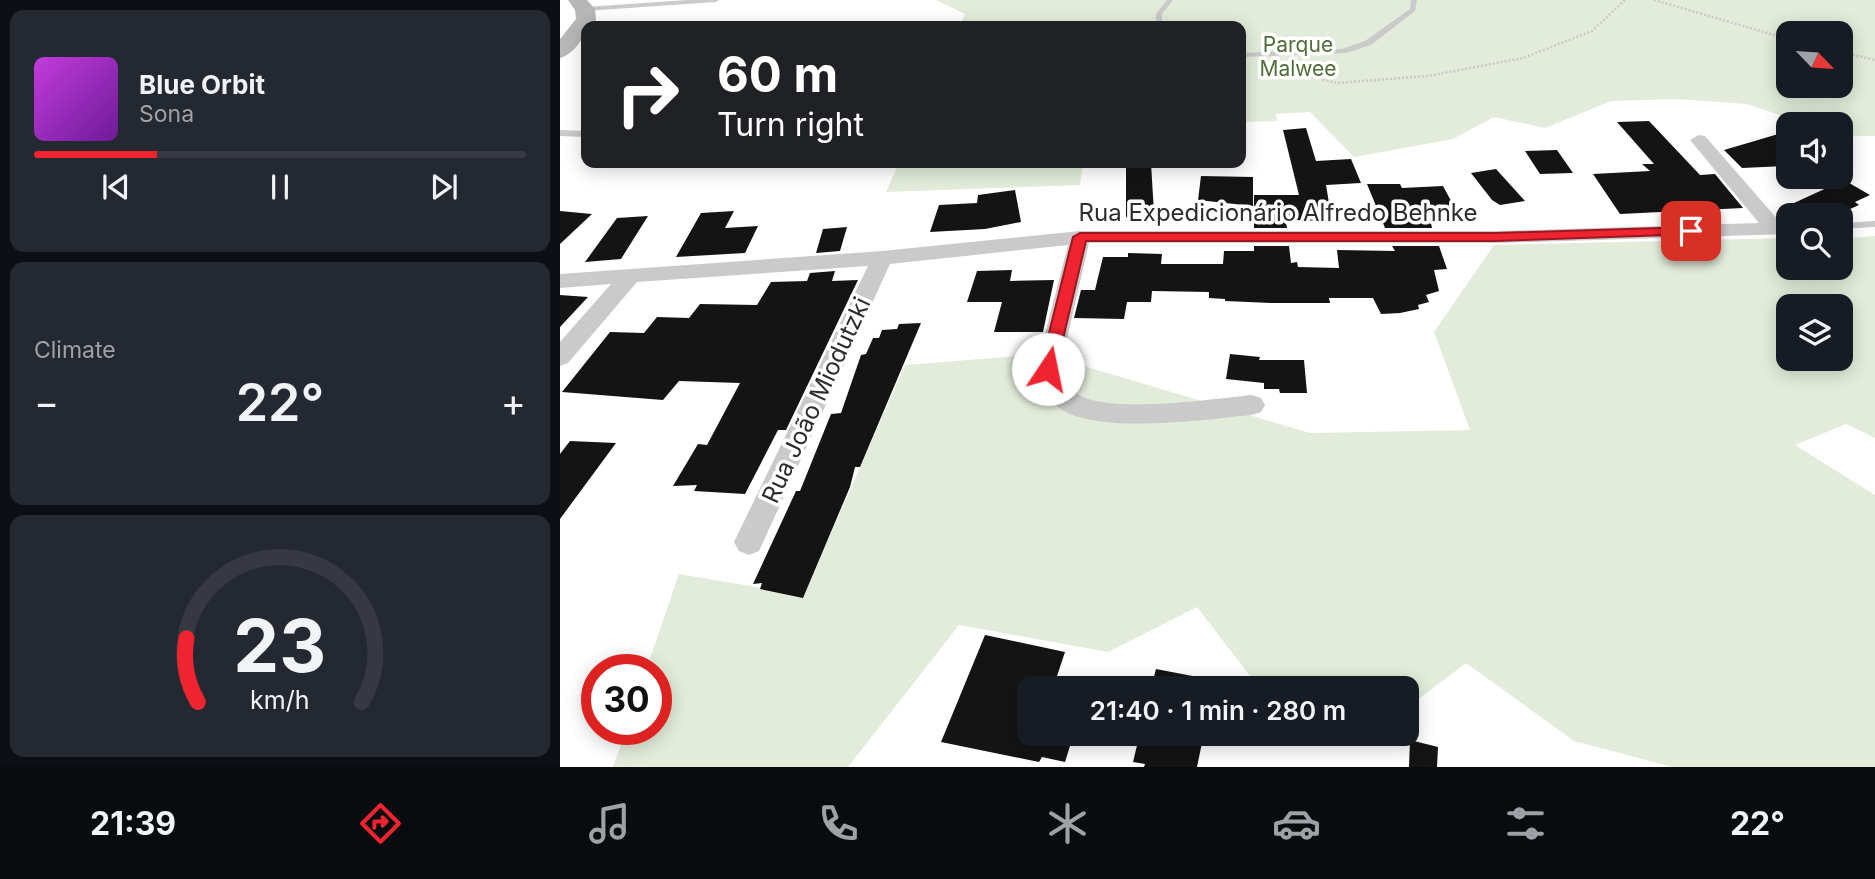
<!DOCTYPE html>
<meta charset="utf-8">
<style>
:root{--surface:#171b24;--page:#242831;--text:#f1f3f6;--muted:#9ea1a6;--line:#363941;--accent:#f02431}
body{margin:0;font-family:Inter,sans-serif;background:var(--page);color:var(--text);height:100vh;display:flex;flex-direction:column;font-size:26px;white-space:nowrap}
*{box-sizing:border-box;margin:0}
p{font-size:23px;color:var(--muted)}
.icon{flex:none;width:38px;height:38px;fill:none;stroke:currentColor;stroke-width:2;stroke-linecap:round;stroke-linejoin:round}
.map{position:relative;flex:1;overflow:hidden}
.drawer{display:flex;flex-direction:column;gap:10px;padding:10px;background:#0d0f14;width:560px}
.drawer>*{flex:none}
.hud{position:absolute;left:21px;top:21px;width:665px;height:147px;border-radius:14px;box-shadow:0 4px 18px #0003;background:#202124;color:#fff;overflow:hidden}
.needle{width:46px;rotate:115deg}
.buttons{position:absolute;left:1216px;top:21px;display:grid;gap:14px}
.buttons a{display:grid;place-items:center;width:77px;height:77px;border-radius:14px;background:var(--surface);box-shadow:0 4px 18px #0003;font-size:35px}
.speed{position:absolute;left:21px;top:654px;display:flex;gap:14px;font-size:35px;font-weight:700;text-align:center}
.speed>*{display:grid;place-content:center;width:91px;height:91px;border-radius:50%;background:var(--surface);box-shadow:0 4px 18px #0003;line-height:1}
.speed .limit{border:10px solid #d22;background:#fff;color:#111}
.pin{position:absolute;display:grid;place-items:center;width:60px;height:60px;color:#fff;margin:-30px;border-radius:14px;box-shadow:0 4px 10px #0006}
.me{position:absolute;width:77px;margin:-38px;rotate:11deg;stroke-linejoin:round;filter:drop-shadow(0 0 5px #0008)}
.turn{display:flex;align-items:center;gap:24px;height:147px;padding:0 21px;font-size:32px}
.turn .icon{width:91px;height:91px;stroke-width:2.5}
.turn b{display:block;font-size:49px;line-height:60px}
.big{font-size:52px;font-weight:600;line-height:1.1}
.drawer .widget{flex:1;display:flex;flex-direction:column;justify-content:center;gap:10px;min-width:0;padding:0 24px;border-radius:14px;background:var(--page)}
.drawer .dial{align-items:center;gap:0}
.dial svg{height:182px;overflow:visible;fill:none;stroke:var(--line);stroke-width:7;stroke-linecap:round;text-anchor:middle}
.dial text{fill:var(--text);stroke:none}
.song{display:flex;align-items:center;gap:21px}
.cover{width:84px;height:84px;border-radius:10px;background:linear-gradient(135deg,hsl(290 70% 55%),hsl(280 70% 35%))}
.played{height:7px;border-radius:4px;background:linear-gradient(90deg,var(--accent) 25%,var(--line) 25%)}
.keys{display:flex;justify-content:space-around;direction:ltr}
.heat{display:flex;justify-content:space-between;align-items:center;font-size:38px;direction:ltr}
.trip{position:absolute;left:457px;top:676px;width:402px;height:70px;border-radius:14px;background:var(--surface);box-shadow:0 4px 18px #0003;font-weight:600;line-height:70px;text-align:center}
.dock{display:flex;height:112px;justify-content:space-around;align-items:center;background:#090b0e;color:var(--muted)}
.dock .icon{width:49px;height:49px}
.dock .selected{color:var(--accent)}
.dock b{font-size:32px;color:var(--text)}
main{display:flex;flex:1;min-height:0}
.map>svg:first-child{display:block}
</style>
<main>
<section class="drawer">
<div class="widget">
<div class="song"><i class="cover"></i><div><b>Blue Orbit</b><p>Sona</p></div></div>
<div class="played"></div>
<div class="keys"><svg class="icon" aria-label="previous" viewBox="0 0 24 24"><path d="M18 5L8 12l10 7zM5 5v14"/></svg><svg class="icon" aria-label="pause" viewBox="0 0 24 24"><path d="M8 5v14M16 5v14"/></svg><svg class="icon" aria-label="next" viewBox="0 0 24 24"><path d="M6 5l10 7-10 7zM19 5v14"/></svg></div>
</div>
<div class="widget"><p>Climate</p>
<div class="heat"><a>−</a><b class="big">22°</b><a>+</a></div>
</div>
<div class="widget dial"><svg viewBox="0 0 100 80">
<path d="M14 69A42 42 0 1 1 86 69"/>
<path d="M14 69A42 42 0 0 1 9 41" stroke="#f02431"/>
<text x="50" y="56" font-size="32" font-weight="700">23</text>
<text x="50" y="72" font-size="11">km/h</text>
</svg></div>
</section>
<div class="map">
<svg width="1315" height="767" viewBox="0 0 1315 767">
<rect width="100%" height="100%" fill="#fff"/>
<path fill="#e3ecda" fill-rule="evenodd" d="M 376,0 L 1315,0 L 1315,136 L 1281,136 L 1281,124 L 1246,124 L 1187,104 L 1115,99 L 1051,101 L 985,128 L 934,117 L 893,139 L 794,157 L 750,112 L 716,114 L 717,121 L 681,122 L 681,26 L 400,26 L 405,14 ZM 1228,33 L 1281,33 L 1281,86 L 1228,86 Z
M 339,163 L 523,163 L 520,185 L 326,192 Z
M 1315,236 L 1315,438 L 1286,424 L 1235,445 L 1315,495 L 1315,767 L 1112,767 L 1014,741 L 906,663 L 847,708 L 847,688 L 735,688 L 693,680 L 637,607 L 548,652 L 399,625 L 288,767 L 53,767 L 66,730 L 96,730 L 96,670 L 86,670 L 119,574 L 244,595 L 345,365 L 483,354 L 750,433 L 910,430 L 874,332 L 934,245 L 1228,238 L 1228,268 L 1281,268 L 1281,239 ZM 1228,306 L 1281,306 L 1281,359 L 1228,359 Z"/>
<path fill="#141414" d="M 1089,121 L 1140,175 L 1155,174 L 1183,208 L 1060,214 L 1033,174 L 1090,171 L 1082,164 L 1094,164 L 1057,122 Z
M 746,128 L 756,161 L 791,159 L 801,183 L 766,185 L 772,221 L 732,220 L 733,223 L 726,223 L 727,228 L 694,228 L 694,195 L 739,195 L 723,130 Z
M 1228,131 L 1228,166 L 1182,168 L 1164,150 Z
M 997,150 L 1013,173 L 980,174 L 965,151 Z
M 566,163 L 591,163 L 594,213 L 590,213 L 590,218 L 568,220 L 566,216 Z
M 936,169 L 965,201 L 940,205 L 932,200 L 911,173 Z
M 641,176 L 693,177 L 693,206 L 638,200 Z
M 1284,180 L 1310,195 L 1295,202 L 1299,205 L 1277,215 L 1258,215 L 1234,203 Z
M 807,184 L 840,184 L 842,188 L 883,186 L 902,221 L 871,223 L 872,228 L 825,228 Z
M 455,190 L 461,222 L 425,229 L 370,232 L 379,205 L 417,203 L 418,195 Z
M 0,211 L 32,214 L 0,244 Z
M 174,211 L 165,228 L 198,226 L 185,253 L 116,257 L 141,213 Z
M 88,216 L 61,259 L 25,262 L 57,218 Z
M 287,227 L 280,251 L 256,253 L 263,229 Z
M 694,246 L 729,246 L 731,263 L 737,262 L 738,267 L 779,268 L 777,250 L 835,251 L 832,246 L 879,246 L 887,269 L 874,270 L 879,291 L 866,295 L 869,302 L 858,305 L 859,309 L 840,313 L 821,314 L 813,298 L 769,298 L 770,303 L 711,303 L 665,301 L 665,299 L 649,298 L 649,292 L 592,291 L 591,302 L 567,302 L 564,319 L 514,318 L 521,290 L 535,290 L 543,257 L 568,257 L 568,253 L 602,254 L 601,264 L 663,264 L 664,251 L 694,251 Z
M 452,270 L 450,281 L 494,280 L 483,332 L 434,332 L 442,302 L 407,302 L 417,271 Z
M 275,271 L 272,281 L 298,280 L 226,430 L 218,430 L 185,494 L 134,491 L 137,485 L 113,486 L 138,444 L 147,445 L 180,383 L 119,381 L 103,400 L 2,392 L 50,332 L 84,333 L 97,317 L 129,318 L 140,304 L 197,305 L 211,282 L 247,281 L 250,273 Z
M 0,295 L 28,297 L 0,327 Z
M 361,323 L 300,467 L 295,467 L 290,487 L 243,598 L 200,589 L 202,583 L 193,584 L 236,491 L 240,491 L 271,414 L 281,413 L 301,355 L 306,354 L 313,338 L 319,338 L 322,330 L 337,329 L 339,324 Z
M 670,354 L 700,357 L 699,360 L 744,360 L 747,393 L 720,393 L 719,389 L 704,389 L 704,383 L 666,379 Z
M 10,441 L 56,443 L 0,519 L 0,454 Z
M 425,635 L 505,652 L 493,688 L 469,688 L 469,733 L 514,733 L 505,762 L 482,757 L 479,762 L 381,742 Z
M 596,669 L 648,679 L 647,688 L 591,688 Z
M 580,733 L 644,733 L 637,767 L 584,767 L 585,764 L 573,762 Z
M 850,740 L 878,747 L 877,767 L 849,767 Z"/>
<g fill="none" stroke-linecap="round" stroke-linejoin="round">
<path stroke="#cacaca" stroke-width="2.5" stroke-dasharray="2 2" stroke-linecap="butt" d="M 1094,0 L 1228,39
M 1281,52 L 1315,60
M 716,68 L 777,83 L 868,76 L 963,58 L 1032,31 L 1065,0"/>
<path fill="#cacaca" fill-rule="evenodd" d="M 127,0 L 159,0 L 156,2 L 25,11 L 22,9 L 25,7 Z
M 607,0 L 613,0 L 602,14 L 602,26 L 596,26 L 596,14 Z
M 851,0 L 857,0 L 855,11 L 811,45 L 786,53 L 681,57 L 681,53 L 782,49 L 805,41 L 850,9 Z
M 0,130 L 26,131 L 26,137 L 0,136 Z
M 1315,221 L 1315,227 L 1281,229 L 1281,223 Z"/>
<path fill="#cacaca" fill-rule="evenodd" d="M 1139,135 L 1145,136 L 1220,222 L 1228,222 L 1228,234 L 936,243 L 529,243 L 500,369 C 504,379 509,390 519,395 C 552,414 652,399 692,395 L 701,398 L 705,405 L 701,412 L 692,415 C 646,419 535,436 498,407 C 487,398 481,382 476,369 L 508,245 L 330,264 L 199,551 L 189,555 L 179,551 L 174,542 L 308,266 L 77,282 L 8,363 L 0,366 L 0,342 L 51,284 L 0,288 L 0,274 L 322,251 L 520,231 L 936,231 L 1199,223 L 1130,140 Z"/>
<path fill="#b7b7b7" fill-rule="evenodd" d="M 8,0 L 27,0 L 35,9 L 36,20 L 31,26 L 26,26 C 26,38 11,56 0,58 L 0,39 L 16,19 L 15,10 Z"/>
</g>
<path fill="#f02431" stroke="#9c1720" stroke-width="2" d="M 1131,227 L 1136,228 L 1136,234 L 936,241 L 526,241 L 496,369 L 488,375 L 480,369 L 513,237 L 520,233 L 936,233 Z"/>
<g text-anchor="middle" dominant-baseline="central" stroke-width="7" stroke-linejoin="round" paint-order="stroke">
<g font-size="21" fill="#506c38" stroke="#fff">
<text x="738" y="44">Parque<tspan x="738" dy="24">Malwee</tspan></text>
</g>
<g font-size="24" fill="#2d2d2d" stroke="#fff">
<text x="718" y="212">Rua Expedicionário Alfredo Behnke</text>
<text transform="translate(256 400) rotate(-65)">Rua João Miodutzki</text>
</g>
</g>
</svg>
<div class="buttons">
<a><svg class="needle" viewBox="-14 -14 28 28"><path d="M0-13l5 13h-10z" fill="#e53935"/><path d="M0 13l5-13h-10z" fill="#9ea1a6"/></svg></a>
<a><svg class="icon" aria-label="sound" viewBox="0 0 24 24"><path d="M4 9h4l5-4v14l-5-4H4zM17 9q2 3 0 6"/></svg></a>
<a><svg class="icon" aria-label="search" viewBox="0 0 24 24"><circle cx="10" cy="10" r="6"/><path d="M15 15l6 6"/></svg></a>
<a><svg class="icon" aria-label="layers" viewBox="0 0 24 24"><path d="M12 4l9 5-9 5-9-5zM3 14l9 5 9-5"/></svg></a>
</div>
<div class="speed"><div class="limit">30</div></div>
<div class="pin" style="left:1131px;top:231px;background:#d93025"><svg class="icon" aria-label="arrive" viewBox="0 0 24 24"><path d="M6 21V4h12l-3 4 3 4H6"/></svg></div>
<svg class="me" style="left:488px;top:369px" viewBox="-20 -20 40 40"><circle r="19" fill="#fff"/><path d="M0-13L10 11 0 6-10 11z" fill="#f02431"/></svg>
<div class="trip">21:40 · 1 min · 280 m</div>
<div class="hud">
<div class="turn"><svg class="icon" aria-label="right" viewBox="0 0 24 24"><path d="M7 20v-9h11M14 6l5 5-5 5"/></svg><div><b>60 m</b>Turn right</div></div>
</div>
</div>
</main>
<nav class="dock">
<b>21:39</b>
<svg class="icon selected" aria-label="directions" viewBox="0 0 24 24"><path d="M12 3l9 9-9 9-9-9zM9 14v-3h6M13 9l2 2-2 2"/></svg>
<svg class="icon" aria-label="music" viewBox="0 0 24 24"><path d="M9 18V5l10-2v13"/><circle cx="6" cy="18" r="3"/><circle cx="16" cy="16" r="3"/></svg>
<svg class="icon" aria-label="phone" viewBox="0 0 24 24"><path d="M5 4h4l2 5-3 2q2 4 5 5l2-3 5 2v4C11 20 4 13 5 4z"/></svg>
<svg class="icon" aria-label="climate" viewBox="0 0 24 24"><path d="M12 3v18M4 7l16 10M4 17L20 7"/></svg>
<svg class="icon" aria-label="car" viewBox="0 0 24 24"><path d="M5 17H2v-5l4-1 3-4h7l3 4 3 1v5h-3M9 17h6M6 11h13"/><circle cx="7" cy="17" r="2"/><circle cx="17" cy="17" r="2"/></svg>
<svg class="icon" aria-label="filters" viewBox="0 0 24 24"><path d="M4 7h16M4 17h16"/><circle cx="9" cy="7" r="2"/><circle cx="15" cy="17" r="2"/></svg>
<b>22°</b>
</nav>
